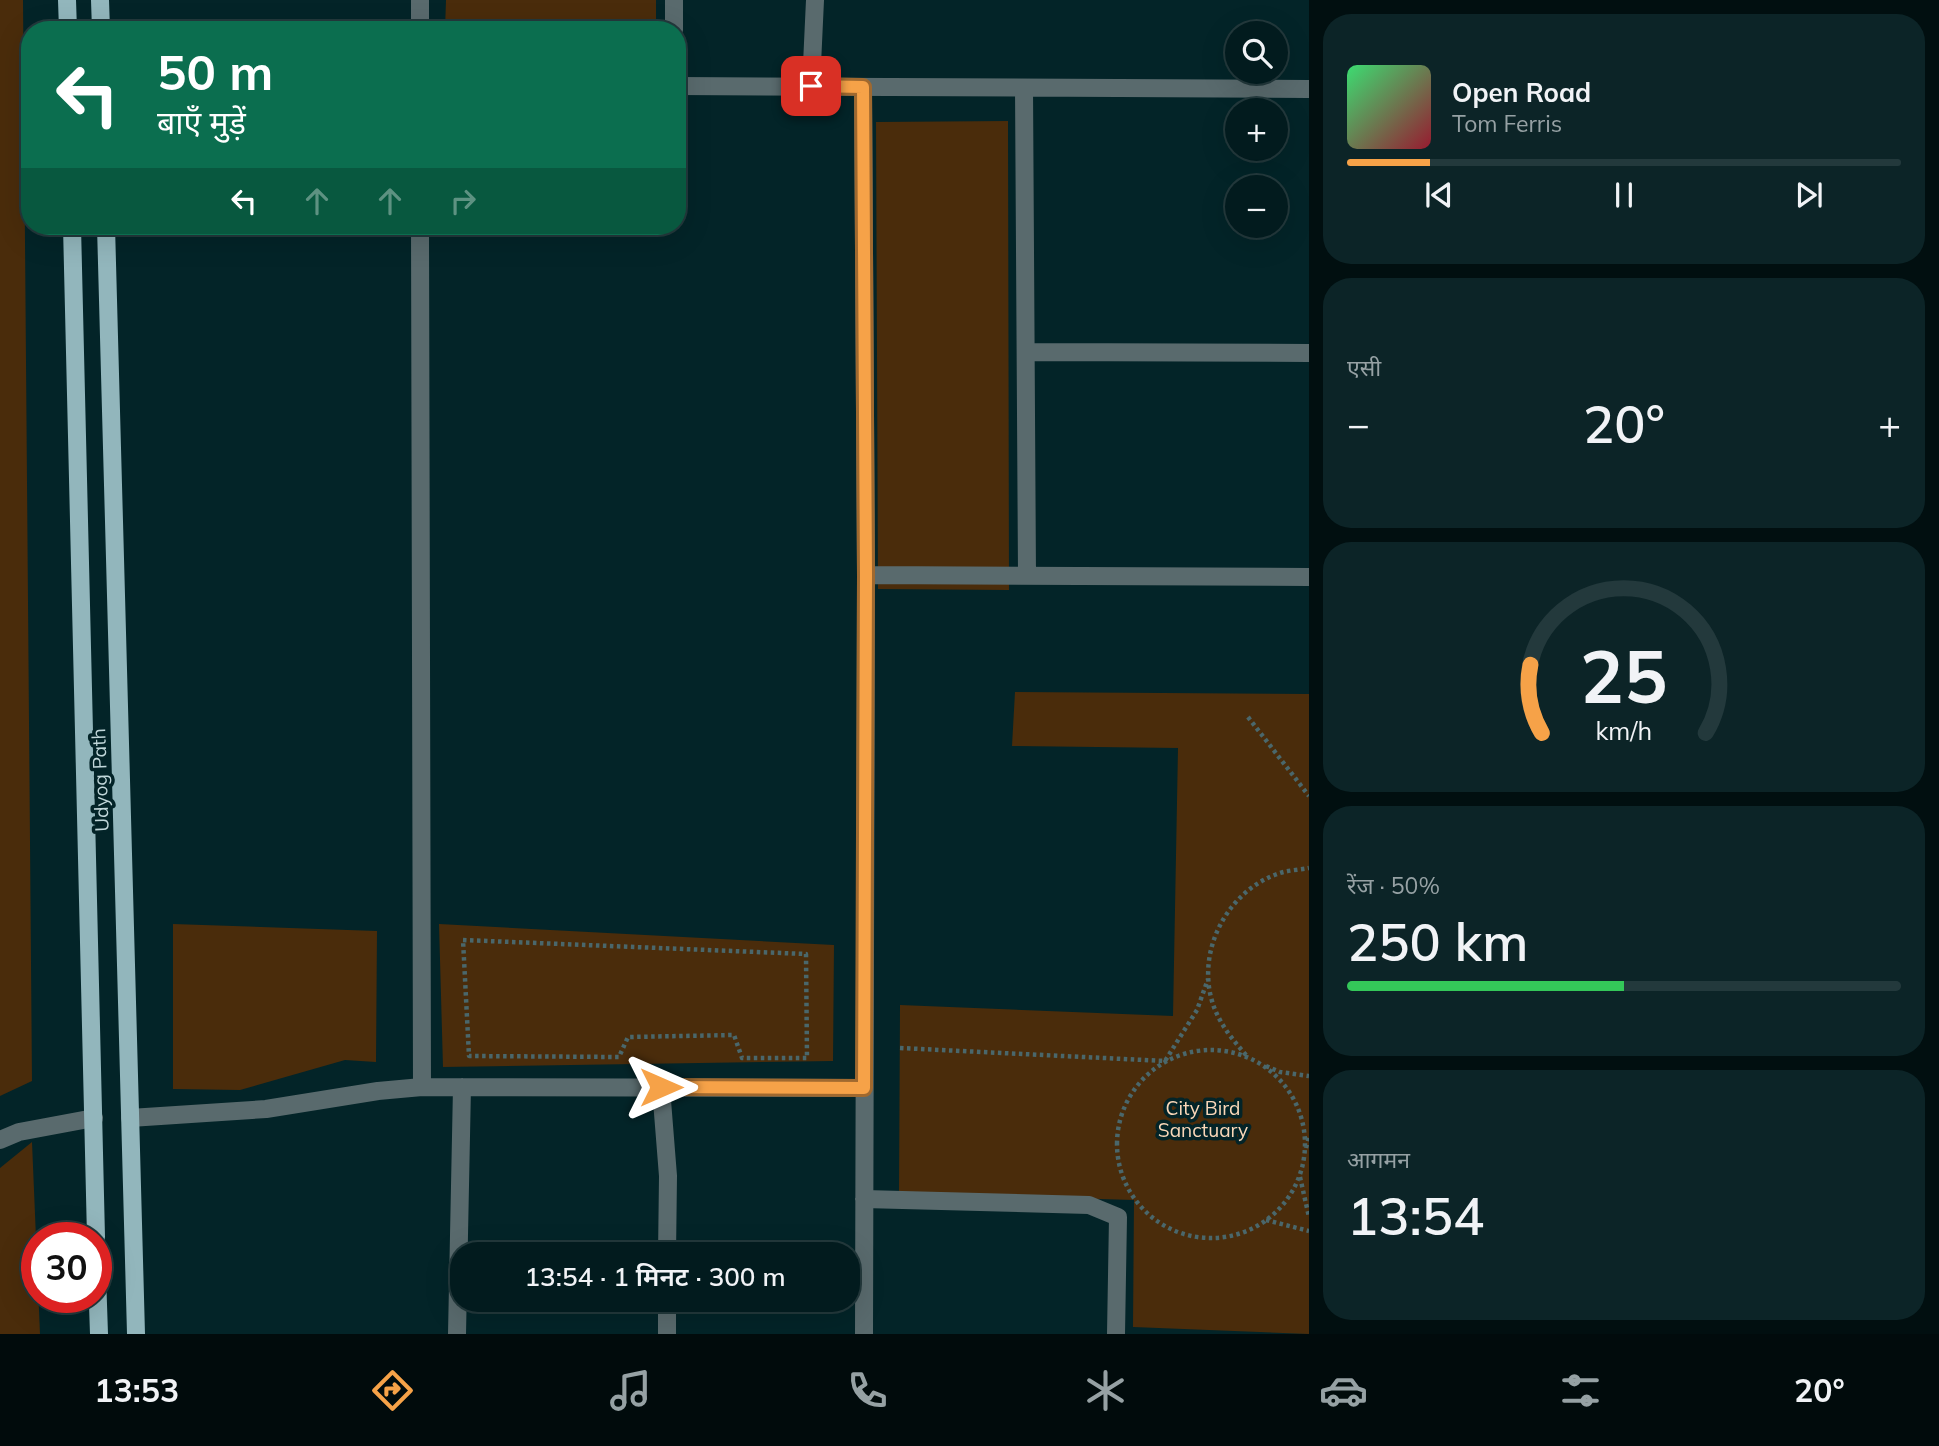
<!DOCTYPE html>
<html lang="hi">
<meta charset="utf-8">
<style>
:root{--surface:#021b1e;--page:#0c2427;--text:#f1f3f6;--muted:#96a1a4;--line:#23393c;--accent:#f6a248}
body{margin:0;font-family:Mulish,"Noto Sans Devanagari",sans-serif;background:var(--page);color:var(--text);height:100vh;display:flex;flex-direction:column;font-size:26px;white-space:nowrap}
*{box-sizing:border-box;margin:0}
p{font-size:23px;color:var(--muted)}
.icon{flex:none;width:38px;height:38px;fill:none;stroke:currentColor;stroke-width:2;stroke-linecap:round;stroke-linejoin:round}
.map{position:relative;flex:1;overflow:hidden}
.side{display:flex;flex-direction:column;gap:14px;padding:14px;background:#010f10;width:630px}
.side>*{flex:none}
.top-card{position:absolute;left:21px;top:21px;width:665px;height:214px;border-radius:28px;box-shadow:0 7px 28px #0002,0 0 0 2px var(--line);background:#0b6e4f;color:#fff;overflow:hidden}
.tools{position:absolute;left:1225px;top:21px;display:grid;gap:14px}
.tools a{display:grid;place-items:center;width:63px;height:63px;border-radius:50%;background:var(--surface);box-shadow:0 7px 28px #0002,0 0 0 2px var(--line);font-size:35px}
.speed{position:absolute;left:21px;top:1222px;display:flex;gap:14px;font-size:35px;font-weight:700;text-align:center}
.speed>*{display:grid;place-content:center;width:91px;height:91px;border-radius:50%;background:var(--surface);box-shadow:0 7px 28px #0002,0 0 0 2px var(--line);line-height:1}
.speed .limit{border:10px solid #d22;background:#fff;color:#111}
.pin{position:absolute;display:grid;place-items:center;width:60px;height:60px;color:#fff;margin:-30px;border-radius:14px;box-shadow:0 4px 10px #0006}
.me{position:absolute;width:77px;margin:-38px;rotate:90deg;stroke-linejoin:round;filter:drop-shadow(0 0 5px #0008)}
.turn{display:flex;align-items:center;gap:24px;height:147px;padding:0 21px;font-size:32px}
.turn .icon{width:91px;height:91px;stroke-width:2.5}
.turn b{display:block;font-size:49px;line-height:60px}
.lanes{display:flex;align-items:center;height:66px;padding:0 21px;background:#0003;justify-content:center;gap:35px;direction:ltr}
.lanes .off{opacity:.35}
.big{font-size:52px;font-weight:600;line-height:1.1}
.side .widget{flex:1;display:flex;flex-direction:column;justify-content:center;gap:10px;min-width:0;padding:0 24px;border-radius:28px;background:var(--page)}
.side .dial{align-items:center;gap:0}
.dial svg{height:182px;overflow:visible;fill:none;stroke:var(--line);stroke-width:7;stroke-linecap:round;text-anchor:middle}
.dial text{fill:var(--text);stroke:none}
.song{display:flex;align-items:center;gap:21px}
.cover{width:84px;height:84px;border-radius:10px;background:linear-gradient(135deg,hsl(140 70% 55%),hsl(350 70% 35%))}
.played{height:7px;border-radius:4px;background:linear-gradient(90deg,var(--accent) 15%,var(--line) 15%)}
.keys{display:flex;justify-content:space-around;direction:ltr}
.heat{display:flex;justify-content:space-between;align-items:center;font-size:38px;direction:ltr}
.charge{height:10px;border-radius:5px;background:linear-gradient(90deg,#34c759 50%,var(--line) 0)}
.trip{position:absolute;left:450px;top:1242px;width:410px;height:70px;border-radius:28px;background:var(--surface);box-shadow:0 7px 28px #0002,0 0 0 2px var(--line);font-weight:600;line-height:70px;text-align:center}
.menu{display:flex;height:112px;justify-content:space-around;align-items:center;background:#010b0c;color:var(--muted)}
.menu .icon{width:49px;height:49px}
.menu .on{color:var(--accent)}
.menu b{font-size:32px;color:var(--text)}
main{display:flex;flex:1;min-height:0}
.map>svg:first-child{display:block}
</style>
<main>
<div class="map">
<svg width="1309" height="1334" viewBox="0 0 1309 1334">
<rect width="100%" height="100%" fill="#032428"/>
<path fill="#4a2c0b" d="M 0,0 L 23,0 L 32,1081 L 0,1096 Z
M 446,0 L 656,0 L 656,30 L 445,30 Z
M 1008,121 L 1009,590 L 878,589 L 876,122 Z
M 1015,692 L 1309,694 L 1309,1334 L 1133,1327 L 1134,1200 L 899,1193 L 900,1005 L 1173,1016 L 1178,748 L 1012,746 Z
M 173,924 L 377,931 L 376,1062 L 345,1060 L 240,1090 L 173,1089 Z
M 439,924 L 834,945 L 833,1061 L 443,1067 Z
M 32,1142 L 40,1334 L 0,1334 L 0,1168 Z"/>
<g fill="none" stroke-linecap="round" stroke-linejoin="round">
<path stroke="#4a676b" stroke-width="4.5" stroke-dasharray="3.5 3.5" stroke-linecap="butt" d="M 1248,717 L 1309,796
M 463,940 L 806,954 L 807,1058 L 742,1058 L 734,1035 L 628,1037 L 619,1057 L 469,1056 Z
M 900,1048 L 1165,1061 L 1197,1010 L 1208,979
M1117 1144a94 94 0 1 1 188 0a94 94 0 1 1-188 0Z
M 1246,1055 C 1232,1039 1218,1022 1212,1001 C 1197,950 1227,892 1277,874 C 1287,870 1299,870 1309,868
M 1266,1066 L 1280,1072 L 1309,1076
M 1306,1148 L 1309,1137
M 1300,1177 L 1309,1217
M 1266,1220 L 1309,1231"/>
<path stroke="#596a6d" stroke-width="18" d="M 420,0 L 420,30
M 674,0 L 674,30
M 677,86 L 1309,89
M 811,86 L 815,0
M 863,87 L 866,575 L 864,1334
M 1024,88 L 1027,576
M 420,226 L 422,1087
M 1026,352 L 1309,353
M 866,575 L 1309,577
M 661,1088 L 668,1176 L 667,1255
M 130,1118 L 266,1109 L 378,1091 L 422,1087 L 864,1088
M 0,1140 L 19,1132 L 94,1118
M 864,1199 L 1089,1205 L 1118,1217 L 1116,1334
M 457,1334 L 462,1087
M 667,1334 L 667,1300"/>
<path stroke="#92b6bc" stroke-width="18" d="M 67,0 L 68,30
M 100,0 L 101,30
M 72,226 L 96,1237
M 106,226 L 136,1334
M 96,1245 L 99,1334"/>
</g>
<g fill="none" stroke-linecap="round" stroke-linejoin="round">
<g stroke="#a0692f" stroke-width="18">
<path id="route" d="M 661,1087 L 864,1088 L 866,575 L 863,87 L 811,86"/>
</g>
<use href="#route" stroke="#f6a248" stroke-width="12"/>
</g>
<g text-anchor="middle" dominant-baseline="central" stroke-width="7" stroke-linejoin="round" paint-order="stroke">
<g font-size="19" fill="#c1d7da" stroke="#032428">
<text transform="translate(100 780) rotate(-92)">Udyog Path</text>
</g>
<g font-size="19" fill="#fbd8b9" stroke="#032428">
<text x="1203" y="1108">City Bird<tspan x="1203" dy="22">Sanctuary</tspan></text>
</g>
</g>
</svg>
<div class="tools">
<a><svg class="icon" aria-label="search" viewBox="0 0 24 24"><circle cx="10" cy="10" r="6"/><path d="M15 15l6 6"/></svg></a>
<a>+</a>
<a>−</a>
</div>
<div class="speed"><div class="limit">30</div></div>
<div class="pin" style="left:811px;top:86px;background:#d93025"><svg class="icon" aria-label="arrive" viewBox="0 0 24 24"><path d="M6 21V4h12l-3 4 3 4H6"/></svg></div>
<svg class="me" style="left:661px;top:1087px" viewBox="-20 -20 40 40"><path d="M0-17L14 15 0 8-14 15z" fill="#f6a248" stroke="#fff" stroke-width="4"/></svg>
<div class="trip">13:54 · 1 मिनट · 300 m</div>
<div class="top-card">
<div class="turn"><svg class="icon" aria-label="left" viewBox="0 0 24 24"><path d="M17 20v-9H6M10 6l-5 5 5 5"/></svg><div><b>50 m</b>बाएँ मुड़ें</div></div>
<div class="lanes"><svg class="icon" aria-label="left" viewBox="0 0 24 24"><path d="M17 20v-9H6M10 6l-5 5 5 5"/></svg><svg class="icon off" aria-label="ahead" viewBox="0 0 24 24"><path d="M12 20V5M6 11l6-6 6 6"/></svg><svg class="icon off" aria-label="ahead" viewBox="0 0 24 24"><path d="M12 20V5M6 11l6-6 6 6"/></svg><svg class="icon off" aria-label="right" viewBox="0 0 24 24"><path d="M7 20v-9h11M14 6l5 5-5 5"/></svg></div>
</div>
</div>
<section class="side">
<div class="widget">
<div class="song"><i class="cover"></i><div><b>Open Road</b><p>Tom Ferris</p></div></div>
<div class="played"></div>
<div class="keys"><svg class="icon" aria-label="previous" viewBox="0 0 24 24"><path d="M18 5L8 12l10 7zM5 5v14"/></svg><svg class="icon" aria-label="pause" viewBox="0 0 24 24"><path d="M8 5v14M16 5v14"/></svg><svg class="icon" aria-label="next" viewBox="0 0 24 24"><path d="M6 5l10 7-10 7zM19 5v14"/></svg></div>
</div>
<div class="widget"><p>एसी</p>
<div class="heat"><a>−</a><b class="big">20°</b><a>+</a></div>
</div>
<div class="widget dial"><svg viewBox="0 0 100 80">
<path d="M14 69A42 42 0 1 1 86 69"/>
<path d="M14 69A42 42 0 0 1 9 39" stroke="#f6a248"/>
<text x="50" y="56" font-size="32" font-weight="700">25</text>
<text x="50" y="72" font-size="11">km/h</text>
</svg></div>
<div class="widget"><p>रेंज · 50%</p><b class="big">250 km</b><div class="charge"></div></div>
<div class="widget"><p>आगमन</p><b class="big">13:54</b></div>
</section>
</main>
<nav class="menu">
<b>13:53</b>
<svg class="icon on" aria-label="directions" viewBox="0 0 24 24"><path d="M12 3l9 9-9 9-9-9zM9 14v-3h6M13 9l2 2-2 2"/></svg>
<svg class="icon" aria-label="music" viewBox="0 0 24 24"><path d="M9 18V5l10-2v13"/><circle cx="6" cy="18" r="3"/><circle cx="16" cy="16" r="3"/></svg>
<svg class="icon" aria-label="phone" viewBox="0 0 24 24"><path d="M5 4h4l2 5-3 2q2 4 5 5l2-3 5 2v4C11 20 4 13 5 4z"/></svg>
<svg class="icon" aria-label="climate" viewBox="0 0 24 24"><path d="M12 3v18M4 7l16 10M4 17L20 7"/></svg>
<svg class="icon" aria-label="car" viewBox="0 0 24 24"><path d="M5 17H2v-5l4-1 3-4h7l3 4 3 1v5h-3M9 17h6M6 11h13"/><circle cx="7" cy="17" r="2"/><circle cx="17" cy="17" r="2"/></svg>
<svg class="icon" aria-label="filters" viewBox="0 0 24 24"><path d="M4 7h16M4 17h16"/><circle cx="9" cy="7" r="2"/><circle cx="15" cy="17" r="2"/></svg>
<b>20°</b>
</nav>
